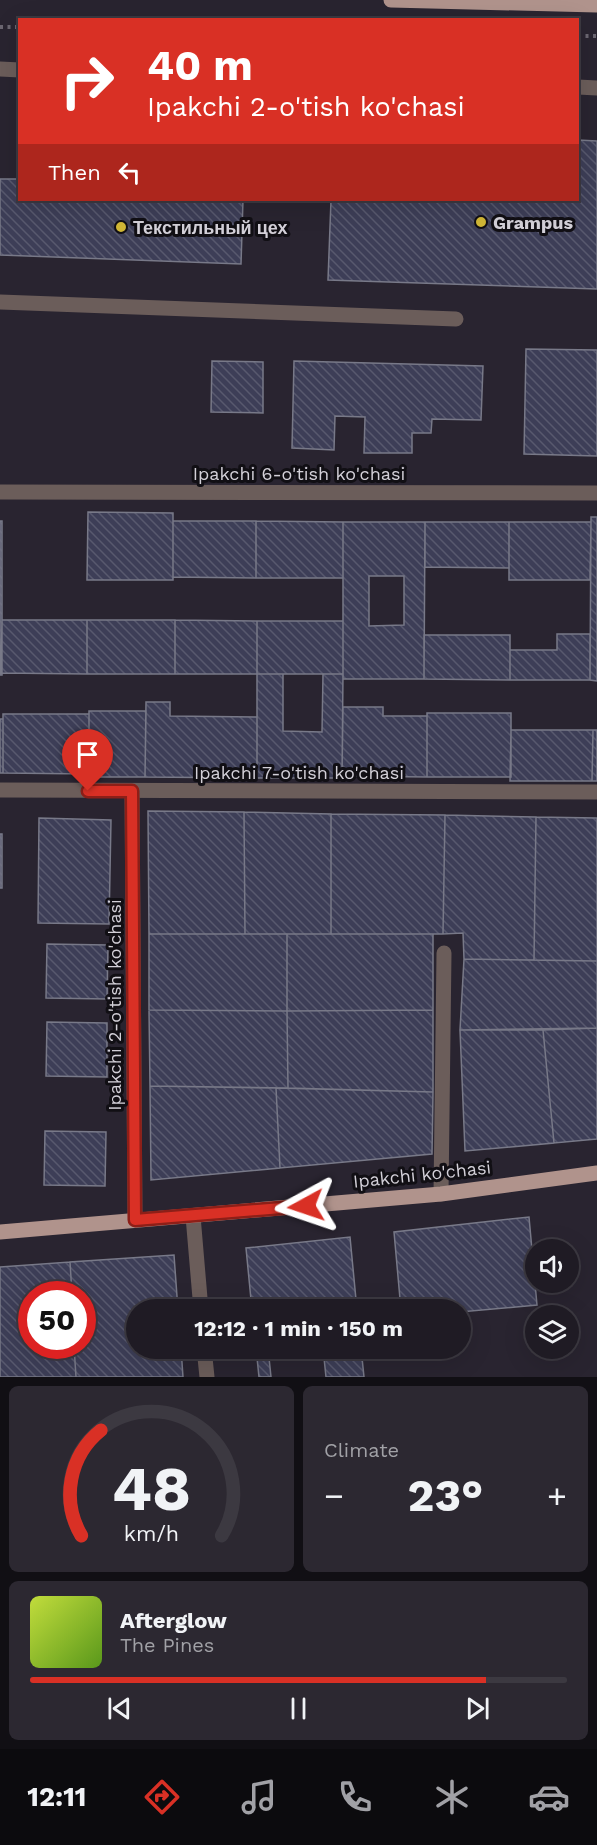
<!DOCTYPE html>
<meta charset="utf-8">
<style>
:root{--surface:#1f1b24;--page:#2c2831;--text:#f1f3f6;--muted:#a1a1a6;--line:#3c3941;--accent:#d93025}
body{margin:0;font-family:"Work Sans",sans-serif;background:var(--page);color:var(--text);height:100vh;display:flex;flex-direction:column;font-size:22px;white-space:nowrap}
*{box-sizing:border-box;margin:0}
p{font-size:20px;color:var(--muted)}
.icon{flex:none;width:33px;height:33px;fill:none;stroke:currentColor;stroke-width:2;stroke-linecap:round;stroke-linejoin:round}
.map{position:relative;height:1377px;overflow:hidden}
.details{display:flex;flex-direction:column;gap:9px;padding:9px;background:#110f14;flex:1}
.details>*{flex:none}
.hud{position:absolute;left:18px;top:18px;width:561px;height:183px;border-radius:0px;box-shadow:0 6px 24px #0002,0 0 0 2px var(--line);background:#d93025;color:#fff;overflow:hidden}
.controls{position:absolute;left:525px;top:1239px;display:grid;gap:12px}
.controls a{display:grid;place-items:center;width:54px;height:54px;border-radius:50%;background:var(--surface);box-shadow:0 6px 24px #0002,0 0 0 2px var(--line);font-size:30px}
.speed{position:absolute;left:18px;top:1281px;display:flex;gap:12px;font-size:30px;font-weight:700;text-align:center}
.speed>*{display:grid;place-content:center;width:78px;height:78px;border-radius:50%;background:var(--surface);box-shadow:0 6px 24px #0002,0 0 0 2px var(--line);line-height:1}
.speed .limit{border:9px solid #d22;background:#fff;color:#111}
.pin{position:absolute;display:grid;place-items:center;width:51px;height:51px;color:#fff;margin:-62px -26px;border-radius:50% 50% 50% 0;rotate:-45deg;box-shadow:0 0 6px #0007}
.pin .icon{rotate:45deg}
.me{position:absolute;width:66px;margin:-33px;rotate:265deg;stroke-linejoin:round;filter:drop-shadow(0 0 4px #0008)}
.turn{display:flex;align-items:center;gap:21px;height:126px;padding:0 30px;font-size:27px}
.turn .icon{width:78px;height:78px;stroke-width:2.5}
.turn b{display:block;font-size:42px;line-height:51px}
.then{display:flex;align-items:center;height:57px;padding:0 30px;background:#0003;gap:12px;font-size:22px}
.big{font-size:45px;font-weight:700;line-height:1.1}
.details .tile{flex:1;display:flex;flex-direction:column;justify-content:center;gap:9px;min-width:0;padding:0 21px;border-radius:9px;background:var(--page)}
.details .dial{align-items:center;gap:0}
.dial svg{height:156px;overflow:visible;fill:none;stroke:var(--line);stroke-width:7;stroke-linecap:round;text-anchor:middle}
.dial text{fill:var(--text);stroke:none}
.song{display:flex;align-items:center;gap:18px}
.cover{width:72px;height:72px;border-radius:9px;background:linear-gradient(135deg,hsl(70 70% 55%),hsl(90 70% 35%))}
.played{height:6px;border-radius:3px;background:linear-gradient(90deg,var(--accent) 85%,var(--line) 85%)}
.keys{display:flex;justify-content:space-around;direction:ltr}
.heat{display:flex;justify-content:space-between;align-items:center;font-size:33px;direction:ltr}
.details .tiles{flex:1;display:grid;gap:9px;grid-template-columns:1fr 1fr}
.tile:last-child{grid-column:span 2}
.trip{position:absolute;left:126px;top:1299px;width:345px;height:60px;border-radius:30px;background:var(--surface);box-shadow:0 6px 24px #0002,0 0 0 2px var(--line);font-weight:700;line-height:60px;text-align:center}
.dock{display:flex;height:96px;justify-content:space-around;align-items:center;background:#0c0b0e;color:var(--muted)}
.dock .icon{width:42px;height:42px}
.dock .current{color:var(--accent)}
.dock b{font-size:27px;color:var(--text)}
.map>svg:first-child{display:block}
</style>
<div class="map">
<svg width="597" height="1377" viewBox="0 0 597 1377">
<defs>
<pattern id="building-back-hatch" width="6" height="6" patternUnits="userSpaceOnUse" patternTransform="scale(1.5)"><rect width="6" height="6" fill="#3d3e57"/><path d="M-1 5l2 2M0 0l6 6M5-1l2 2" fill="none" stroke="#58596e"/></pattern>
</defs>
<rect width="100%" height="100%" fill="#292430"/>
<path fill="url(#building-back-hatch)" stroke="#787988" stroke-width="1.5" fill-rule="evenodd" d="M 578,140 L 597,141 L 597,289 L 328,280 L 331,200 L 578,200 Z
M 0,179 L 20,179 L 20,200 L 243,200 L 241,264 L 0,255 Z
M 526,349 L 597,350 L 597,456 L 524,454 Z
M 212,361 L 263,362 L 263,413 L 211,412 Z
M 294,361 L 483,366 L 481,420 L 432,419 L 431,433 L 412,433 L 412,453 L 364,453 L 365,417 L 335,416 L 334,450 L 292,448 Z
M 88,512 L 173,513 L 173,580 L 87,580 Z
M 591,517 L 597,517 L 597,681 L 590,680 Z
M 0,521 L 2,521 L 2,675 L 0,675 Z
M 173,521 L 256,521 L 256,578 L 173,577 Z
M 256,521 L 343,522 L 343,578 L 256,578 Z
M 343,522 L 425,522 L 424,679 L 343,679 ZM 369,576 L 404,576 L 404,625 L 369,626 Z
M 425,522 L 509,522 L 509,568 L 425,567 Z
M 509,522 L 591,522 L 590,580 L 509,580 Z
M 2,620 L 87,620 L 87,674 L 1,673 Z
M 87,620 L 175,620 L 175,674 L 87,674 Z
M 175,620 L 257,621 L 257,674 L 175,674 Z
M 257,621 L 343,621 L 343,674 L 257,674 Z
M 557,634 L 590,634 L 590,680 L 510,680 L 510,650 L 557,650 Z
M 424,635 L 510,635 L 510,680 L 424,679 Z
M 257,674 L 283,674 L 283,731 L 322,732 L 323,674 L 343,674 L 342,778 L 257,778 Z
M 146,702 L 170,702 L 170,716 L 257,717 L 257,778 L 145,777 Z
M 343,707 L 383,707 L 383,716 L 427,716 L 427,777 L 342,776 Z
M 89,711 L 146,711 L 145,777 L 89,777 Z
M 427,713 L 511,713 L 511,777 L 427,777 Z
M 3,714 L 89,714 L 89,774 L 3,773 Z
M 0,719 L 3,719 L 3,773 L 0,773 Z
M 511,730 L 593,730 L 592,781 L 510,781 Z
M 593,730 L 597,730 L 597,781 L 592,781 Z
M 148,811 L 244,812 L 245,934 L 149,934 Z
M 244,812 L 331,814 L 331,934 L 245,934 Z
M 331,814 L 445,815 L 443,934 L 331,934 Z
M 445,815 L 536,817 L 534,960 L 464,959 L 463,933 L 443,934 Z
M 536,817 L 597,818 L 597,961 L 534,960 Z
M 39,818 L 111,820 L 109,924 L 38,923 Z
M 0,834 L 2,834 L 2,888 L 0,888 Z
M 149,934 L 287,934 L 287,1011 L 149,1010 Z
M 287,934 L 433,934 L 433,1010 L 287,1011 Z
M 47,944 L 108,945 L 107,999 L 46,998 Z
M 464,959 L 597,961 L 597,1028 L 460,1030 Z
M 149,1010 L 287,1011 L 288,1088 L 150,1086 Z
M 433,1010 L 433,1092 L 288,1088 L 287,1011 Z
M 47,1022 L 107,1023 L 107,1077 L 46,1076 Z
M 597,1028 L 597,1139 L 554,1143 L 543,1030 Z
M 460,1030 L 543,1030 L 554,1143 L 465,1151 Z
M 150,1086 L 276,1088 L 280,1168 L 151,1180 Z
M 276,1088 L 433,1092 L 432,1154 L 280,1168 Z
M 45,1131 L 106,1132 L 105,1186 L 44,1185 Z
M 529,1217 L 537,1305 L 460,1312 L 460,1310 L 401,1310 L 394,1232 Z
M 350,1237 L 357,1310 L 252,1310 L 246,1248 Z
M 174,1255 L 178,1310 L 136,1310 L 136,1348 L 181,1348 L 183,1377 L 76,1377 L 74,1346 L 82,1346 L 82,1294 L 72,1294 L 70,1262 Z
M 70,1262 L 72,1294 L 32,1294 L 32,1346 L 74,1346 L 76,1377 L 0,1377 L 0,1267 Z
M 256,1348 L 268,1348 L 271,1377 L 259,1377 Z
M 323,1348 L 361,1348 L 364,1377 L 326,1377 Z"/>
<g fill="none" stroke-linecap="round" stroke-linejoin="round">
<path stroke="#6b6671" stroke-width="4" stroke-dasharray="3 4.5" stroke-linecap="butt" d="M 298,18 L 298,20
M 0,27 L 20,27
M 578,36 L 597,36"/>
<path stroke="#6b5d5a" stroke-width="15" d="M 0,69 L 20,70
M 578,87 L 597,88
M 0,302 L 456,319
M 0,492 L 597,493
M 0,790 L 597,792
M 132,791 L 135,1220
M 441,1194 L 444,953
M 193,1216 L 201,1310
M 204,1348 L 207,1377"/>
<path stroke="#b0938c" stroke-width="15" d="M 391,0 L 597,5
M 0,1232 L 441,1194 L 597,1173"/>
</g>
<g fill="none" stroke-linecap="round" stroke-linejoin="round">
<g stroke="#8d1f18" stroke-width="15">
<path id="route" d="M 88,791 L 132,791 L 135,1220 L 306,1206"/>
</g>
<use href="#route" stroke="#d93025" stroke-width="10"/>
</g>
<g fill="#d1b736" stroke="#110f14" stroke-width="2">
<circle cx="481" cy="222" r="6"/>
<circle cx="121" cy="227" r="6"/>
</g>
<g text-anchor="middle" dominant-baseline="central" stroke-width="6" stroke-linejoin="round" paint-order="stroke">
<g font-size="18" font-weight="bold" fill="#d3d0d8" stroke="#110f14" text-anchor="start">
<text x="493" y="222">Grampus</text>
<text x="133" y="227">Текстильный цех</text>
</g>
<g font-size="18" fill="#d3d0d8" stroke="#110f14">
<text x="299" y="473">Ipakchi 6-o'tish ko'chasi</text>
<text x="299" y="772">Ipakchi 7-o'tish ko'chasi</text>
<text transform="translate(114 1005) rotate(-90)">Ipakchi 2-o'tish ko'chasi</text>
<text transform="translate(422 1174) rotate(-6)">Ipakchi ko'chasi</text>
</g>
</g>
</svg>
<div class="controls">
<a><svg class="icon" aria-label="sound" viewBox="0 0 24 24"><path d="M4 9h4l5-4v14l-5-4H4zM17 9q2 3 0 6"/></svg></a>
<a><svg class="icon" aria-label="layers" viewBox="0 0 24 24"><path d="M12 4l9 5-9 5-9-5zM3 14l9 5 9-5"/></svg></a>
</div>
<div class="speed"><div class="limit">50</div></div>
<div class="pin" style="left:88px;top:791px;background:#d93025"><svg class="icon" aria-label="arrive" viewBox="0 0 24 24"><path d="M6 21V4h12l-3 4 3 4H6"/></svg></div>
<svg class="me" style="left:306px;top:1206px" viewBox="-20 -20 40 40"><path d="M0-17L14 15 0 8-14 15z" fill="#d93025" stroke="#fff" stroke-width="4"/></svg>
<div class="trip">12:12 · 1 min · 150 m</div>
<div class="hud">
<div class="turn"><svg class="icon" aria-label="right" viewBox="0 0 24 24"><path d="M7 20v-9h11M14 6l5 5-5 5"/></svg><div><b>40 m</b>Ipakchi 2-o'tish ko'chasi</div></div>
<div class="then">Then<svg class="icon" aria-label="left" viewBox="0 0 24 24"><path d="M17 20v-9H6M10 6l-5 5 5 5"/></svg></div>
</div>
</div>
<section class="details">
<div class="tiles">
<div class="tile dial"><svg viewBox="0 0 100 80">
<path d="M14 69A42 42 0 1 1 86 69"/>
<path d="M14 69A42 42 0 0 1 24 15" stroke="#d93025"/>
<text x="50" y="56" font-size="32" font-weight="700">48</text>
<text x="50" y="72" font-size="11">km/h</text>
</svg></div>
<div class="tile"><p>Climate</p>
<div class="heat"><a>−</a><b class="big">23°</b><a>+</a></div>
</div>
<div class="tile">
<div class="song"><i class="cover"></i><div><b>Afterglow</b><p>The Pines</p></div></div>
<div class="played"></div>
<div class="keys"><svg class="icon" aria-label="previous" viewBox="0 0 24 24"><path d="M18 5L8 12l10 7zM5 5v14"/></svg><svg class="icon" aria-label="pause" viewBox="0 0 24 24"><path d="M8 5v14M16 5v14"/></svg><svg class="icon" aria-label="next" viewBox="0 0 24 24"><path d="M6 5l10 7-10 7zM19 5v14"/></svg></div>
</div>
</div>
</section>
<nav class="dock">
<b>12:11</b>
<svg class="icon current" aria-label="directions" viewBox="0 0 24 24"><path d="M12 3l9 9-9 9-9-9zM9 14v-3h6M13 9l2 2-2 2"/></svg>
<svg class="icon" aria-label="music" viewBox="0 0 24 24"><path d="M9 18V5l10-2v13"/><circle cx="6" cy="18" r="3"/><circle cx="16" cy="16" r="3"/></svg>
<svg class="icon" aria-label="phone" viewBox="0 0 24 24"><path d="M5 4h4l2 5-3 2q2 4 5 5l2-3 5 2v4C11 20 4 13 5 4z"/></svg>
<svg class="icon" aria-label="climate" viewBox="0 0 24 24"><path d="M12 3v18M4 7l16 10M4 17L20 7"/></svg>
<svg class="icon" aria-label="car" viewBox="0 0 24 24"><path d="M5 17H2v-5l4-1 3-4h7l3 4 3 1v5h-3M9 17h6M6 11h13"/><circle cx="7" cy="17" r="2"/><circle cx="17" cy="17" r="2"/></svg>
</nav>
